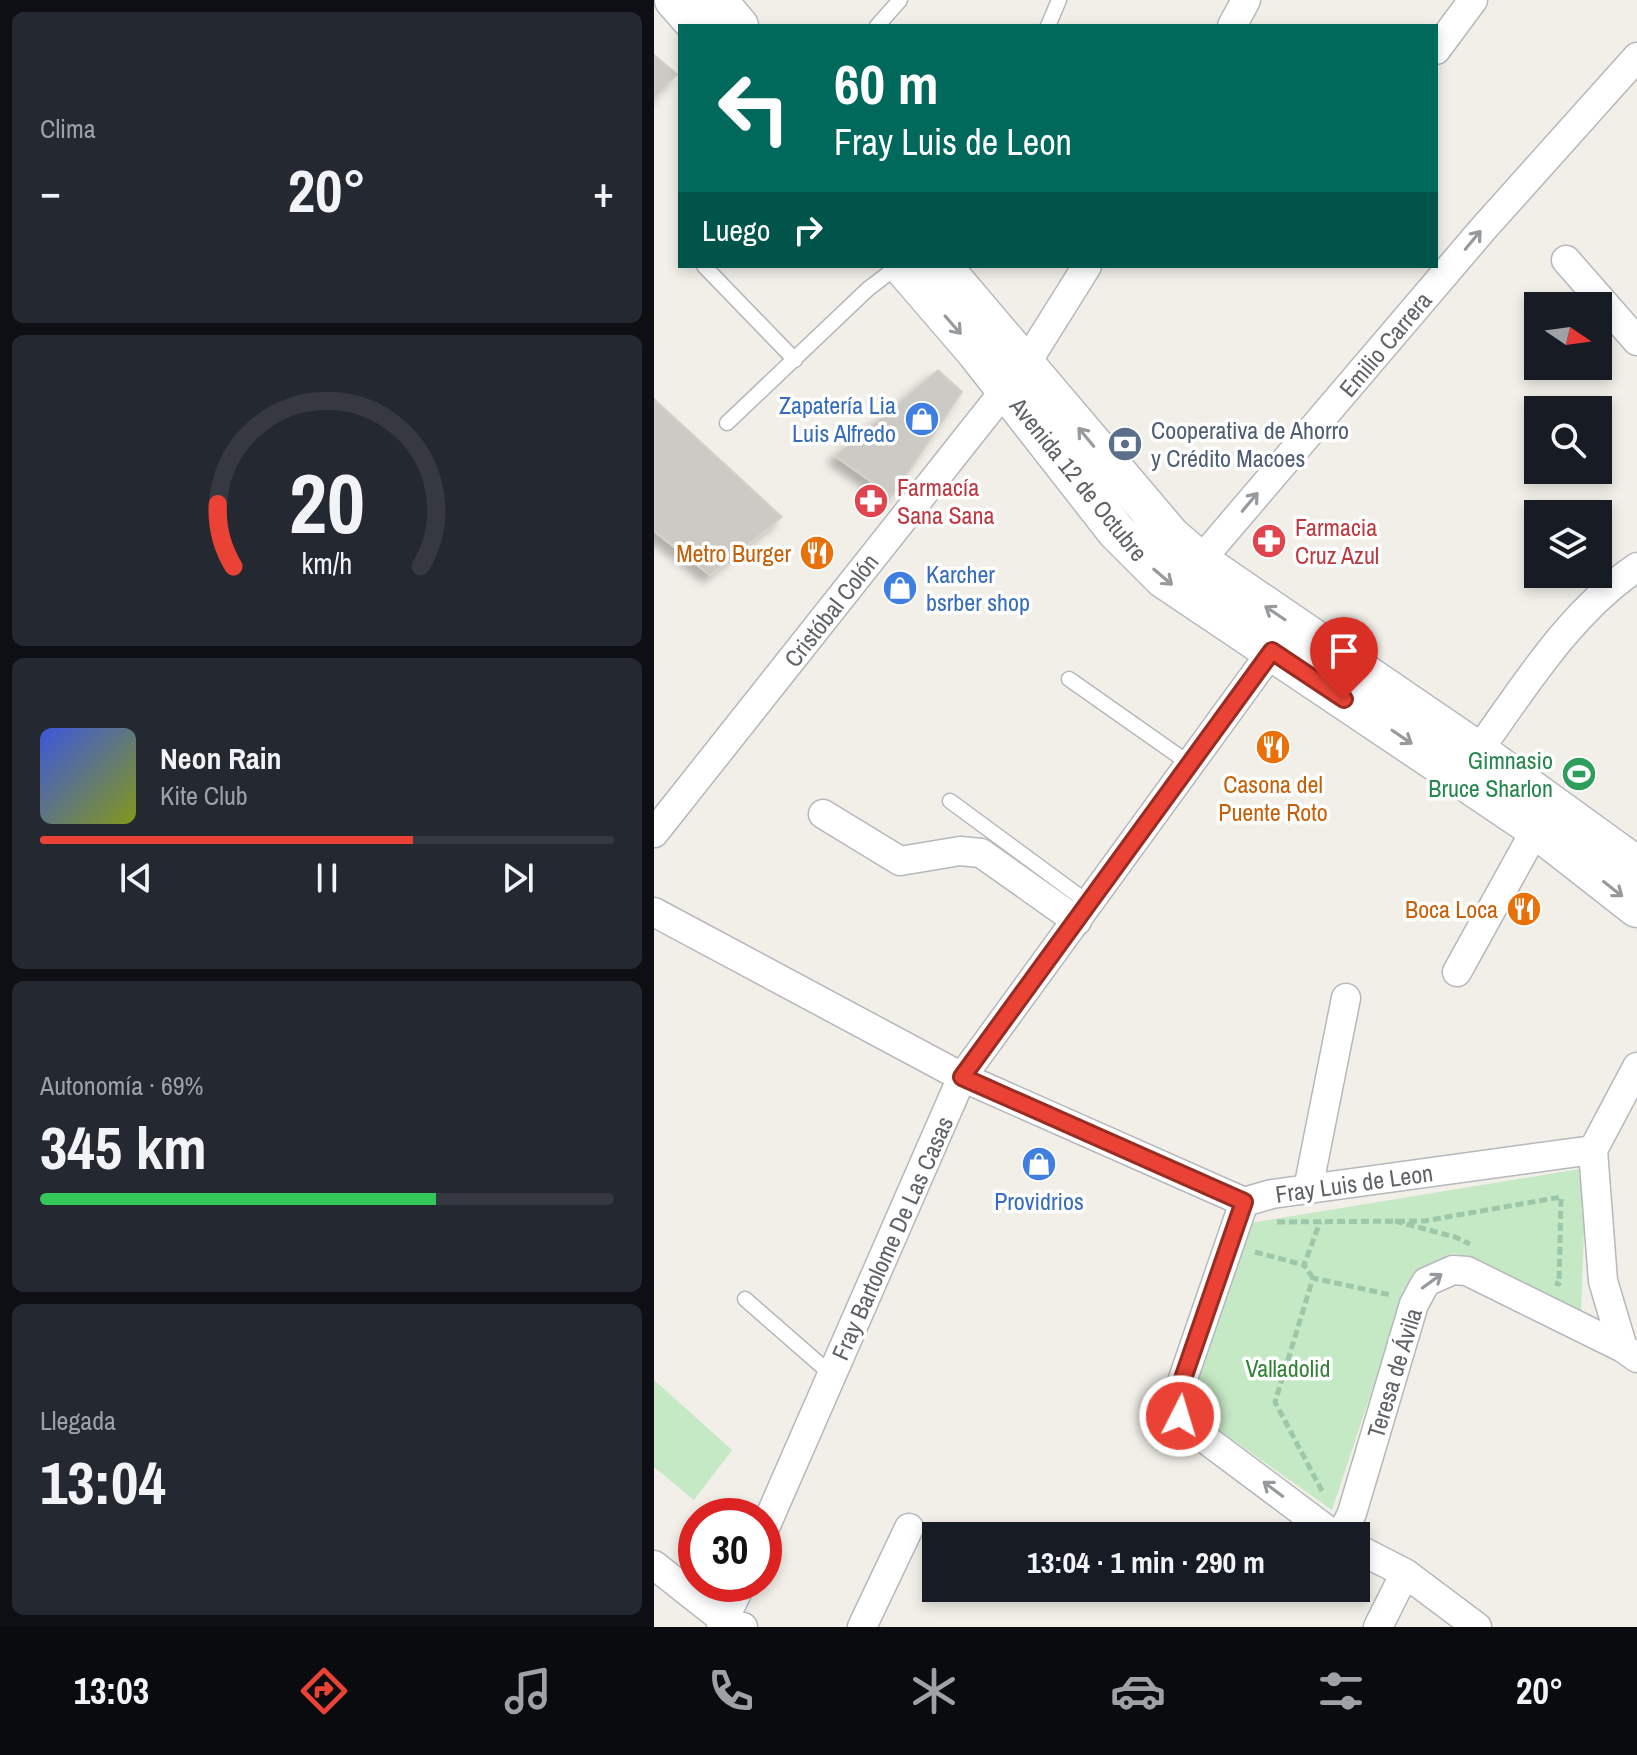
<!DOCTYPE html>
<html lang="es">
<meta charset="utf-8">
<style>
:root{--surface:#171b24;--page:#242831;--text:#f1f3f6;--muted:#9ea1a6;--line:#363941;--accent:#ea4335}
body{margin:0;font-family:"Archivo Narrow",sans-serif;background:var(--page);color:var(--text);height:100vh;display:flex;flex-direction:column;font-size:30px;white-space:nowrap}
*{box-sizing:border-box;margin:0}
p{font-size:26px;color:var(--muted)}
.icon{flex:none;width:44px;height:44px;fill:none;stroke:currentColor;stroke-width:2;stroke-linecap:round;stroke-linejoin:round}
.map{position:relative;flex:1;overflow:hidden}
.panel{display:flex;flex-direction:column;gap:12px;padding:12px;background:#0d0f14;width:654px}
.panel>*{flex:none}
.hud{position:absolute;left:24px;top:24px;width:760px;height:244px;border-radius:0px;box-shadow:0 4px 12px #0003;background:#00695c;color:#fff;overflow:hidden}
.needle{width:52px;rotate:103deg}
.buttons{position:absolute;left:870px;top:292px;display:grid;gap:16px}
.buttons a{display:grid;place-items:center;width:88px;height:88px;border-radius:0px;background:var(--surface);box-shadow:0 4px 12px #0003;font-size:40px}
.speed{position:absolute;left:24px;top:1498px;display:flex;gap:16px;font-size:40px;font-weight:700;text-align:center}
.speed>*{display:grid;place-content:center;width:104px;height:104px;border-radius:50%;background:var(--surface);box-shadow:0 4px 12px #0003;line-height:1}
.speed .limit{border:12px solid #d22;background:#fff;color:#111}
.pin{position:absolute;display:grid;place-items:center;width:68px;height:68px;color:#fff;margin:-82px -34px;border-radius:50% 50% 50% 0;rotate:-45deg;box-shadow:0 0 8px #0007}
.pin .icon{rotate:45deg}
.me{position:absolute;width:88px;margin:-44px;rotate:5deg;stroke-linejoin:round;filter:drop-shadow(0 0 6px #0008)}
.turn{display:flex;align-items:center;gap:28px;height:168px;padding:0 24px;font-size:36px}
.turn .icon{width:104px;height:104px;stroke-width:2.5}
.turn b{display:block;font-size:56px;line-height:68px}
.then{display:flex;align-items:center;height:76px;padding:0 24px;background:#0003;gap:16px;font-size:30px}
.big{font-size:60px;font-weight:700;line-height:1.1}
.panel .card{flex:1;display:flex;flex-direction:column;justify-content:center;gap:12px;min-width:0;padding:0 28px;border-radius:12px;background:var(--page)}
.panel .dial{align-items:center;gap:0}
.dial svg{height:208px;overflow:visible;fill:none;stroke:var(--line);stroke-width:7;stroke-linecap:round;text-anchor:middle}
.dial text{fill:var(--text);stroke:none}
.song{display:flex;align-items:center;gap:24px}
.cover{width:96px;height:96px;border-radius:12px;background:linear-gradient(135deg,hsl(230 70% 55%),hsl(70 70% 35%))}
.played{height:8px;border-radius:4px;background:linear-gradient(90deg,var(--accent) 65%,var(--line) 65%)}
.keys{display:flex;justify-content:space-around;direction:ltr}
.heat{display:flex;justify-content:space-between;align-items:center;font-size:44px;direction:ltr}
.charge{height:12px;border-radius:6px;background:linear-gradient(90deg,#34c759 69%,var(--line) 0)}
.trip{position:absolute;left:268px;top:1522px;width:448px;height:80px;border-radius:0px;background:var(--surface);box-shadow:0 4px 12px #0003;font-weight:700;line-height:80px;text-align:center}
.dock{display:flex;height:128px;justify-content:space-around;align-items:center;background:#090b0e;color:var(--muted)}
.dock .icon{width:56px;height:56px}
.dock .on{color:var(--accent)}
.dock b{font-size:36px;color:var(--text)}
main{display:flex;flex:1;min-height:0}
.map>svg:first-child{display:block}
</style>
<main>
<section class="panel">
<div class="card"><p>Clima</p>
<div class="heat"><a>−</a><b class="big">20°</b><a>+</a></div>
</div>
<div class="card dial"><svg viewBox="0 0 100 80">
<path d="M14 69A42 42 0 1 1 86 69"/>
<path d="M14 69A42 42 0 0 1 8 45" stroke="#ea4335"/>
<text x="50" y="56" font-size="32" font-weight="700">20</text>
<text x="50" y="72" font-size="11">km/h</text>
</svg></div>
<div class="card">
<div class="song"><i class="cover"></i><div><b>Neon Rain</b><p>Kite Club</p></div></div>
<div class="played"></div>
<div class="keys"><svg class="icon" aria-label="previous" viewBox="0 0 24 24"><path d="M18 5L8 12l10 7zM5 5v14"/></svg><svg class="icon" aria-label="pause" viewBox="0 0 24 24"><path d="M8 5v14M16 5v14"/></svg><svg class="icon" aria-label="next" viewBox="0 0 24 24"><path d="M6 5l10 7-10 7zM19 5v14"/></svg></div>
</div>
<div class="card"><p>Autonomía · 69%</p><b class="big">345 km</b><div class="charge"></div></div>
<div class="card"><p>Llegada</p><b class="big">13:04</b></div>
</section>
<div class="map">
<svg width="983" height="1627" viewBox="0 0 983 1627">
<defs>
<filter id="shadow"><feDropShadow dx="-7" dy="7" stdDeviation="4" flood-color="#0004"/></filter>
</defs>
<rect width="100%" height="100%" fill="#f1efe8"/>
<path fill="#c5e8c5" d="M 932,1168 L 927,1316 L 829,1264 L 799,1253 L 765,1269 L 750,1294 L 678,1510 L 528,1404 L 596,1223 Z
M 0,1380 L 78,1450 L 40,1500 L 0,1467 Z"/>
<path fill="#cccac5" stroke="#d6d1c6" stroke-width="2" filter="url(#shadow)" d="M 0,55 L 23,74 L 0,98 Z
M 284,370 L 308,392 L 238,496 L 181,456 Z
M 0,399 L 128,517 L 56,575 L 0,531 Z"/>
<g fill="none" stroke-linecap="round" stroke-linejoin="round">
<g stroke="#b5b8bc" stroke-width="17">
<path id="service" d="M 223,26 L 246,0
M 394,26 L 405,0
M 50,266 L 141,360
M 73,423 L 214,289 L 244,266
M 415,679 L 536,764
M 296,801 L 436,904
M 91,1299 L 178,1375"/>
</g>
<g stroke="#b5b8bc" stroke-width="31">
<path id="minor" d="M 578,26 L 592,0
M 782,50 L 819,0
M 912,260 L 983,341
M 546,561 L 829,229 L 983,57
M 824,751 C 871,686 915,613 983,567
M 169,814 L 246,861 L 306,851 L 327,853 L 423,921
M 0,833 L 371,365 L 433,266
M 0,912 L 308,1077 L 590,1202 L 618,1194 L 939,1150
M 803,972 L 882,829
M 939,1150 L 949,1281 L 969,1348
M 939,1150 L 983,1067
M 654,1189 L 692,998
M 590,1202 L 523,1396 L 524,1410 L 530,1423 L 681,1536
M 110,1530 L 308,1077 L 618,651
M 687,1536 L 698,1513 L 760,1304 L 772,1282 L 799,1270 L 813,1271 L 969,1348 L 983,1358
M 702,1548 L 751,1573 L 823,1627
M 0,1565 L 71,1621 L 89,1627
M 67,1627 L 87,1584
M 208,1627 L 255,1528
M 724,1627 L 751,1573"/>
</g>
<g stroke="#b6babf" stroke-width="41">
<path id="secondary" d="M 20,0 L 43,26
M 63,0 L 85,26
M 248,266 L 322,352 L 462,531 L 510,579 L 882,829 L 983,908
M 288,266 L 517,536 L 546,561 L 824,751 L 983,866"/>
</g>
<path stroke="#9cc7a9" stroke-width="5" stroke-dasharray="8 4" stroke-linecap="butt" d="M 741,1221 L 801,1237 L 816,1244
M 623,1222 L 770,1221 L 907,1197 L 905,1284 L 901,1283
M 601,1252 L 650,1265
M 659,1278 L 650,1265 L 666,1222
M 668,1491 L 621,1402 L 659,1278 L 737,1295"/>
<use href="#service" stroke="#fff" stroke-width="14"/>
<use href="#minor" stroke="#fff" stroke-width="28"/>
<use href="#secondary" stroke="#fff" stroke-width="38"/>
</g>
<defs><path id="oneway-shaft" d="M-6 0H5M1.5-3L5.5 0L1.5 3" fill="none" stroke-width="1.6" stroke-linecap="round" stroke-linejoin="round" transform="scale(2)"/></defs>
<g stroke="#979a9d">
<use href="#oneway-shaft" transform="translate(819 240) rotate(-50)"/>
<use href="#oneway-shaft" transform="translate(299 325) rotate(49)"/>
<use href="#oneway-shaft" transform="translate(432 437) rotate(-130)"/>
<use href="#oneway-shaft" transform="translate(596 502) rotate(-50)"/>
<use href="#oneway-shaft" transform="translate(509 577) rotate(40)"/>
<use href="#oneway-shaft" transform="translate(621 613) rotate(-146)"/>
<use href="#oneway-shaft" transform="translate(748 737) rotate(34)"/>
<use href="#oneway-shaft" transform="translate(959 889) rotate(38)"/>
<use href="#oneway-shaft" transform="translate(778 1281) rotate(-36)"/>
<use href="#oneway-shaft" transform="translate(619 1489) rotate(-143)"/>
</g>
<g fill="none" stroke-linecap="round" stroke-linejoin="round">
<g stroke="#982c22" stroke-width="20">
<path id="route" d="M 526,1416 L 523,1396 L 590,1202 L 308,1077 L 618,651 L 690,699"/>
</g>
<use href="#route" stroke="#ea4335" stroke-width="14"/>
</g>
<defs>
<g id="shop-disc" transform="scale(1.8)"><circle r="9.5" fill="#3f7fe0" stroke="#fff"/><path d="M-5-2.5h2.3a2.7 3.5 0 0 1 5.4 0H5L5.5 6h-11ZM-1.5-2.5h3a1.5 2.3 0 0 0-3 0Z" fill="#fff"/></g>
<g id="bank-disc" transform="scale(1.8)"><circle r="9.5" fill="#5c6f8a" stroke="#fff"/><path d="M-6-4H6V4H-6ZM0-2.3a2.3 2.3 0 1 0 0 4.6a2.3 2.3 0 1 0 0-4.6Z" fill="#fff"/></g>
<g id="pharmacy-disc" transform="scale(1.8)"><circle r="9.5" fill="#e0444e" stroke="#fff"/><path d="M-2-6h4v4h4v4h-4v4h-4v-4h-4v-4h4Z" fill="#fff"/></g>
<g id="restaurant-disc" transform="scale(1.8)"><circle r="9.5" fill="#e8710a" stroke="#fff"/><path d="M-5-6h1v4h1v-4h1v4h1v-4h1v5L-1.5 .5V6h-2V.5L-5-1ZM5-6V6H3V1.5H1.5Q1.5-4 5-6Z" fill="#fff"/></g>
<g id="stadium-disc" transform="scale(1.8)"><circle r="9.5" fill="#2e9e5b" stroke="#fff"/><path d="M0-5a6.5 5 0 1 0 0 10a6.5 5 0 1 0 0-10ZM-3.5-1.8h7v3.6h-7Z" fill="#fff"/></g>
</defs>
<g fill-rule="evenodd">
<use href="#shop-disc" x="268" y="419"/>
<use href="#bank-disc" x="471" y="444"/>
<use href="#pharmacy-disc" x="217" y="501"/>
<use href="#pharmacy-disc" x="615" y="541"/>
<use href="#restaurant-disc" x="163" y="553"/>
<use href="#shop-disc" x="246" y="588"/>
<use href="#restaurant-disc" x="619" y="747"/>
<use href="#stadium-disc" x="925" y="774"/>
<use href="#restaurant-disc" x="870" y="909"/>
<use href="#shop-disc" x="385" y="1164"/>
</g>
<g text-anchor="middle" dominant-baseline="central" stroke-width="7" stroke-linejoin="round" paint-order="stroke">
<g font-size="24" fill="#5f6368" stroke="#fff">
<text transform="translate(731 344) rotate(-50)">Emilio Carrera</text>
<text transform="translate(425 479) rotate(51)">Avenida 12 de Octubre</text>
<text transform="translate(177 610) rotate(-52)">Cristóbal Colón</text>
<text transform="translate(700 1183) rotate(-8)">Fray Luis de Leon</text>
<text transform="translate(238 1238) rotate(-66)">Fray Bartolome De Las Casas</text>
<text transform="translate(740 1373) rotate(-73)">Teresa de Ávila</text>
</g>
<g font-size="24" fill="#366cbe" stroke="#fff" text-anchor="end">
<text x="242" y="405">Zapatería Lia<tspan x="242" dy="28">Luis Alfredo</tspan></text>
<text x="272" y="574" text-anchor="start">Karcher<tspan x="272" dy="28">bsrber shop</tspan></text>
<text x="385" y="1201" text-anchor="middle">Providrios</text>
</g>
<g font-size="24" fill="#4e5e75" stroke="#fff" text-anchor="start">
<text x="497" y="430">Cooperativa de Ahorro<tspan x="497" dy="28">y Crédito Macoes</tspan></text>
</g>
<g font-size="24" fill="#be3a42" stroke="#fff" text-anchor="start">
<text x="243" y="487">Farmacía<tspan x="243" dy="28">Sana Sana</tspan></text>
<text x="641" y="527">Farmacia<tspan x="641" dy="28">Cruz Azul</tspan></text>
</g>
<g font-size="24" fill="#c56008" stroke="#fff" text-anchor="end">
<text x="137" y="553">Metro Burger</text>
<text x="619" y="784" text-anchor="middle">Casona del<tspan x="619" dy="28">Puente Roto</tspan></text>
<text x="844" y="909">Boca Loca</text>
</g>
<g font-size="24" fill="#27864d" stroke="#fff" text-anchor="end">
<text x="899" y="760">Gimnasio<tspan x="899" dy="28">Bruce Sharlon</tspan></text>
</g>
<g font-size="24" fill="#348238" stroke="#fff">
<text x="634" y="1368">Valladolid</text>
</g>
</g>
</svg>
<div class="buttons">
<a><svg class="needle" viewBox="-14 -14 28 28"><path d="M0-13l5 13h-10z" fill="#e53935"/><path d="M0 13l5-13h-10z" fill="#9ea1a6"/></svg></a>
<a><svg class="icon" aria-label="search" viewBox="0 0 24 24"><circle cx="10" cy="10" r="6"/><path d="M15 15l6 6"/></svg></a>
<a><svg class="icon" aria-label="layers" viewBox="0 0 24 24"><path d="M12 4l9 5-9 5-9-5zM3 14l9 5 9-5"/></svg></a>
</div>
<div class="speed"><div class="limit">30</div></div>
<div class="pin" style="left:690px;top:699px;background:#d93025"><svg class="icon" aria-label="arrive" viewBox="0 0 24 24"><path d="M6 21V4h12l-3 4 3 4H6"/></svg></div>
<svg class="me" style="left:526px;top:1416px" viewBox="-20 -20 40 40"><circle r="17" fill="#ea4335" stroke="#fff" stroke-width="3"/><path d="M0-11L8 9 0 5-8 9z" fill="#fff"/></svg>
<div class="trip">13:04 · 1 min · 290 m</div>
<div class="hud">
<div class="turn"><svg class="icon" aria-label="left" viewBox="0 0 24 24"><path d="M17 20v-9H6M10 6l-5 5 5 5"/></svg><div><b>60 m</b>Fray Luis de Leon</div></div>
<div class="then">Luego<svg class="icon" aria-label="right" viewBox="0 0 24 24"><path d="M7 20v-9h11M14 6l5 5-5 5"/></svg></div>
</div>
</div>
</main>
<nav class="dock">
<b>13:03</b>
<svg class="icon on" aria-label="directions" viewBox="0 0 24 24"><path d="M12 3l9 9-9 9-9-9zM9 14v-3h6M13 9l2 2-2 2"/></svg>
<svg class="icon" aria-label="music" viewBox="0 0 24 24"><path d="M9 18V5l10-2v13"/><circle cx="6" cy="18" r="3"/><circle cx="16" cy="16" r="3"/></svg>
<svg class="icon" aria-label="phone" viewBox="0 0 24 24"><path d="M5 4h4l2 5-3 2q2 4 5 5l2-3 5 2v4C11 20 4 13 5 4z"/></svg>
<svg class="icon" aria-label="climate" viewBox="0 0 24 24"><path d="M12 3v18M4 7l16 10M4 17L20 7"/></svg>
<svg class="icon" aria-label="car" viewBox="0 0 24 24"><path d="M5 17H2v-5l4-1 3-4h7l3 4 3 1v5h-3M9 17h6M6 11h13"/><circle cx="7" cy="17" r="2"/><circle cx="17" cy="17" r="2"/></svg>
<svg class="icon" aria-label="filters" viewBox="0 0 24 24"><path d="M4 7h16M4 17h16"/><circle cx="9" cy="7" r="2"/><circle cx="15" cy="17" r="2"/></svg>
<b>20°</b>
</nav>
